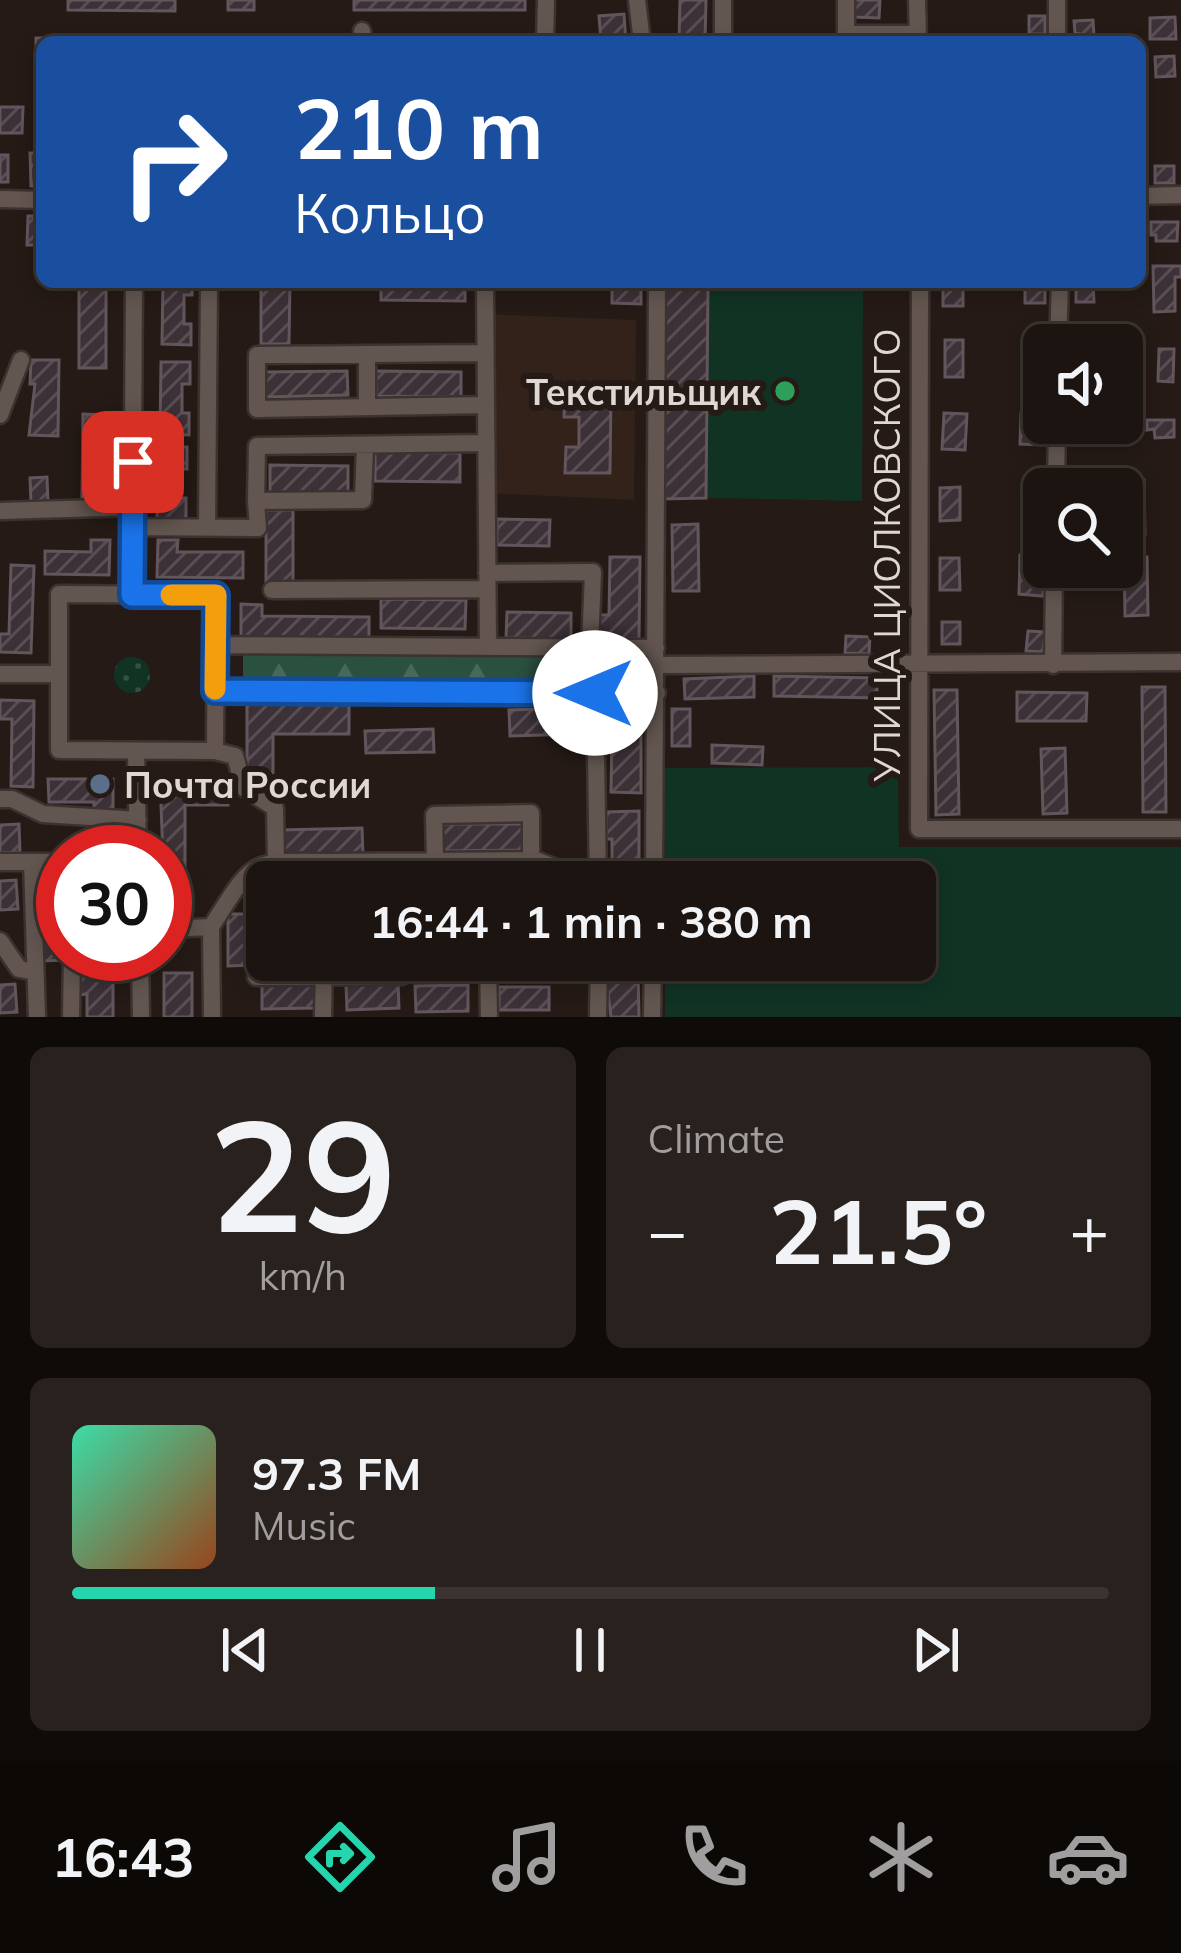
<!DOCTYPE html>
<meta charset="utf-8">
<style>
:root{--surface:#1c1410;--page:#29211e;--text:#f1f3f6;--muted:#a09e9f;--line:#3a3330;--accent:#25d5ae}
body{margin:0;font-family:Mulish,sans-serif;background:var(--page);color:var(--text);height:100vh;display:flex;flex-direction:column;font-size:45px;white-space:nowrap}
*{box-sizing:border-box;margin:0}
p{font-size:39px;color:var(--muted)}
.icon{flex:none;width:66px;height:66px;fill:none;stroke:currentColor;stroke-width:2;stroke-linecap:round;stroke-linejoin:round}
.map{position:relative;height:1017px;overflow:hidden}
.panel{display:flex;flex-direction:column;gap:30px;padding:30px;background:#0f0b09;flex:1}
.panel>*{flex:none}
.guide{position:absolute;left:36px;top:36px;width:1110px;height:252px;border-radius:18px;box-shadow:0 6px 18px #0003,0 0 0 3px var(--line);background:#1a4fa0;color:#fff;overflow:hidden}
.controls{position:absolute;left:1023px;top:324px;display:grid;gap:24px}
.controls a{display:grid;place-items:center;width:120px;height:120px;border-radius:18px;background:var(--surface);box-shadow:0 6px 18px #0003,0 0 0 3px var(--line);font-size:60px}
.speed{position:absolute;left:36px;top:825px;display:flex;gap:24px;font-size:60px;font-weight:700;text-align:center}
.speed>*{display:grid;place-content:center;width:156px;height:156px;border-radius:50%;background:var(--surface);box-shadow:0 6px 18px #0003,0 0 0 3px var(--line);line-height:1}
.speed .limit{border:18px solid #d22;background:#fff;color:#111}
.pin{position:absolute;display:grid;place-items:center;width:102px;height:102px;color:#fff;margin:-51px;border-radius:24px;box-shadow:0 6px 18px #0006}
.me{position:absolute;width:132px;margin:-66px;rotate:270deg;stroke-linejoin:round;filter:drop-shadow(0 0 9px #0008)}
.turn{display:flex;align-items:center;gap:42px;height:252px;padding:0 60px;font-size:54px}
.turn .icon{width:156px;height:156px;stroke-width:2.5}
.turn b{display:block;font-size:84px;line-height:102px}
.big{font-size:90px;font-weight:700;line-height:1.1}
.panel .card{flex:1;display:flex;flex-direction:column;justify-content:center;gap:18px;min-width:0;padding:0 42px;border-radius:18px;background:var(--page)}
.panel .dial{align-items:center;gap:0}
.dial b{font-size:156px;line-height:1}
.song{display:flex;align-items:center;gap:36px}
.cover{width:144px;height:144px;border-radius:18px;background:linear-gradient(135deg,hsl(160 70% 55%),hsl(20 70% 35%))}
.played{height:12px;border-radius:6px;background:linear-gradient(90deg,var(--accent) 35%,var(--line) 35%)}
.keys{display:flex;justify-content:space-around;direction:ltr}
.heat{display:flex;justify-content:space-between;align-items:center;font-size:66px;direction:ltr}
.panel .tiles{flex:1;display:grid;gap:30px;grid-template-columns:1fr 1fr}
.card:last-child{grid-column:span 2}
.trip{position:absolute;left:246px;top:861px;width:690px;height:120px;border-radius:18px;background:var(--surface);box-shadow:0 6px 18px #0003,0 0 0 3px var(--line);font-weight:700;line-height:120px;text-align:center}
.menu{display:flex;height:192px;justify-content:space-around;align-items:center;background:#0b0806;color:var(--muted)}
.menu .icon{width:84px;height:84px}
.menu .active{color:var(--accent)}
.menu b{font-size:54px;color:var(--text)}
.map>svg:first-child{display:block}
</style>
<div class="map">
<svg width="1181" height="1017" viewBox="0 0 1181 1017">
<defs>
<pattern id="grass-dots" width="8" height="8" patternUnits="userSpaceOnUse" patternTransform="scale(3)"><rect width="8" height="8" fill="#103324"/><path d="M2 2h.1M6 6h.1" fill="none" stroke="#325043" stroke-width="1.8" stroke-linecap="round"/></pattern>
<pattern id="forest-firs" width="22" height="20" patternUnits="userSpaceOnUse" patternTransform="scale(3)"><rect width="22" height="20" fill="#2a503f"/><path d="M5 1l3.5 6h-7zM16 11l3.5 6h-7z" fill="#48685a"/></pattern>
<pattern id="building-hatch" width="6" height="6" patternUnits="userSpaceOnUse" patternTransform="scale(3)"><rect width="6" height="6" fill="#3d3138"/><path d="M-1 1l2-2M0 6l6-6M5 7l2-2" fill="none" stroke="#594e54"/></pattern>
</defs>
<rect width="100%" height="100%" fill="#251a15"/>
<path fill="#33221a" d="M 485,314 L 636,320 L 634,500 L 484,493 Z"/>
<path fill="url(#grass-dots)" d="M114 675a18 18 0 1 1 36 0a18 18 0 1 1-36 0Z"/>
<path fill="url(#forest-firs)" d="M 243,652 L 585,655 L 585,686 L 243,685 Z"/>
<path fill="#103324" d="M 863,283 L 862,501 L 706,498 L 708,285 Z
M 898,767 L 899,847 L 1181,847 L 1181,1017 L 665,1017 L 665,960 L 915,960 L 915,882 L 665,882 L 664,768 Z"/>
<path fill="url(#building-hatch)" stroke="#62555c" stroke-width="3" d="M 68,0 L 175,0 L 175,11 L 68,10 Z
M 228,0 L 254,0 L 254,10 L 228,10 Z
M 354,0 L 525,0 L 525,10 L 354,10 Z
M 680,0 L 706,0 L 705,42 L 679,42 Z
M 853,0 L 880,0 L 879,18 L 853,17 Z
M 624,14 L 626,42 L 601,42 L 599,16 Z
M 1029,16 L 1045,16 L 1045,34 L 1029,34 Z
M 1175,17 L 1176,39 L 1150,39 L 1150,18 Z
M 1093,20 L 1094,37 L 1075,33 L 1074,21 Z
M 36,38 L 63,38 L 63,42 L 42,42 L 42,103 L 36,103 Z
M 1174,56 L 1175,76 L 1156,77 L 1155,57 Z
M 0,107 L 23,107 L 22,133 L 0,133 Z
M 30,153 L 42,153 L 42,186 L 31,186 Z
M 0,155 L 8,155 L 8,182 L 0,182 Z
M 1155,166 L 1174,166 L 1174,183 L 1155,183 Z
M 28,216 L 42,216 L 42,245 L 27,245 Z
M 1151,222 L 1178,222 L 1177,241 L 1156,241 L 1156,235 L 1151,235 Z
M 1153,266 L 1181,266 L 1181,277 L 1175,277 L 1175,311 L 1154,312 Z
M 163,282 L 192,282 L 192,295 L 184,295 L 184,324 L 191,324 L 191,345 L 162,344 Z
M 261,282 L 290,282 L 289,344 L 261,344 Z
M 381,282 L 465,282 L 465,301 L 381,300 Z
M 612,282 L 641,282 L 641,304 L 612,303 Z
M 943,282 L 963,282 L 963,306 L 943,306 Z
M 1025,282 L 1045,282 L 1045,303 L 1025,303 Z
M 1076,282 L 1093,282 L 1094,302 L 1076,302 Z
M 664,284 L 708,285 L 706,498 L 662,499 Z
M 79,286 L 106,286 L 106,368 L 79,368 Z
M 945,340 L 963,340 L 963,377 L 945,377 Z
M 1024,340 L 1044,341 L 1043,378 L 1023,377 Z
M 1159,349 L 1174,349 L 1173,382 L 1158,381 Z
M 31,360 L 59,360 L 58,436 L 29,435 L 35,384 L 30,384 Z
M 161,362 L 190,362 L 190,384 L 182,384 L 182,413 L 189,413 L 189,435 L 160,434 Z
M 347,371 L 348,395 L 264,397 L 264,372 Z
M 376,371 L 461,372 L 461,397 L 376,396 Z
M 565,391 L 611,391 L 610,473 L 565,473 L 566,447 L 579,447 L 579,417 L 564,417 Z
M 944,413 L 967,414 L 965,450 L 942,449 Z
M 1021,413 L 1043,414 L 1042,445 L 1020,444 Z
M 83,414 L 111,415 L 110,498 L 82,498 Z
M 1147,420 L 1174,420 L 1174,437 L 1155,438 L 1154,429 L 1147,430 Z
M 158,447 L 187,447 L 187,469 L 179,469 L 179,498 L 186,498 L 186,520 L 157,519 Z
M 375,452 L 460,453 L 460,482 L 375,481 Z
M 270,465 L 348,466 L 348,495 L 270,494 Z
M 47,477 L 48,502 L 31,503 L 30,478 Z
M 1144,480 L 1145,535 L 1124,536 L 1122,481 Z
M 1042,485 L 1042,517 L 1023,517 L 1022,486 Z
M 960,487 L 960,520 L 940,521 L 940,488 Z
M 266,510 L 293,510 L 293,583 L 266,583 Z
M 497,519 L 550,520 L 549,546 L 497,545 Z
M 698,524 L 699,591 L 673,591 L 672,525 Z
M 91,540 L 110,540 L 109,575 L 45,574 L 45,551 L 91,552 Z
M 158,540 L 178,540 L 177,552 L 243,552 L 243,578 L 157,577 Z
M 1033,542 L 1044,542 L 1043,596 L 1019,594 L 1020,555 L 1033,555 Z
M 610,557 L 640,557 L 639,639 L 599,638 L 599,615 L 609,615 Z
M 1147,557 L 1148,615 L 1125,616 L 1124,558 Z
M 940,558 L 959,558 L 960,590 L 940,590 Z
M 11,565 L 34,566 L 31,653 L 0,652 L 0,634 L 9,634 Z
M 381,599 L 466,600 L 465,629 L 381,628 Z
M 241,604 L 262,605 L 262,616 L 369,617 L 369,644 L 241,643 Z
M 507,612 L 571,613 L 571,639 L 506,638 Z
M 942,622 L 960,622 L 960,644 L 942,644 Z
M 1028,631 L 1045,632 L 1043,652 L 1026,651 Z
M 846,636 L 870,637 L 869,654 L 845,653 Z
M 754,676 L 754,697 L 685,699 L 684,679 Z
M 774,676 L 877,678 L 877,698 L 774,696 Z
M 1142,687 L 1165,687 L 1166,812 L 1143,812 Z
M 934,690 L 957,690 L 959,814 L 936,815 Z
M 1017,692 L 1087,693 L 1086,721 L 1017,721 Z
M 0,700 L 34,701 L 33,787 L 11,786 L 12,719 L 0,719 Z
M 247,704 L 349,705 L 349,734 L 273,734 L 273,774 L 247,774 Z
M 575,708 L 576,734 L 510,736 L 509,710 Z
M 601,709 L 641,709 L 641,793 L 611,792 L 612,732 L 601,732 Z
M 672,709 L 690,709 L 690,746 L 672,746 Z
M 433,729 L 434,752 L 366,753 L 365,731 Z
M 712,745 L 763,747 L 762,765 L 712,763 Z
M 1065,748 L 1067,813 L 1043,814 L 1041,749 Z
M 160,778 L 228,778 L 228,805 L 185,805 L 185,910 L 165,910 Z
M 48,779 L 113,779 L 113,814 L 94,814 L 94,802 L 49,802 Z
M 639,811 L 639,882 L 612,882 L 612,839 L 606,839 L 606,812 Z
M 19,824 L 20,852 L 0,853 L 0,825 Z
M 441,824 L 523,824 L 524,850 L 441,851 Z
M 362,828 L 363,854 L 281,856 L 280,830 Z
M 368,871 L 451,873 L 451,882 L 367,882 Z
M 314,876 L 314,882 L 267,882 L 264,903 L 264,877 Z
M 16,880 L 18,909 L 0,910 L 0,881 Z
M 228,914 L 252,914 L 253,965 L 228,966 Z
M 41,918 L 62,918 L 64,960 L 43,961 Z
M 558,960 L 580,960 L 580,971 L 558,971 Z
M 605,970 L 638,970 L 639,1017 L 611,1017 Z
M 113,972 L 113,1017 L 87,1017 L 87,994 L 79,995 L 79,973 Z
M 164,973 L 192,973 L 192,1017 L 164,1017 Z
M 314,982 L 315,1008 L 262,1009 L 262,983 Z
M 398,982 L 399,1008 L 347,1010 L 346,984 Z
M 15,984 L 17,1012 L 0,1013 L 0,985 Z
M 468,985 L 468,1011 L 416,1012 L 415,986 Z
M 499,987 L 549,987 L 549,1010 L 499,1010 Z"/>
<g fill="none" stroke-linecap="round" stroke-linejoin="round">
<g stroke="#3c3331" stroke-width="21">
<path id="minor" d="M 637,0 L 642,42
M 917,0 L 918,41
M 362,31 L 363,42
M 846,34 L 918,34
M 846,41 L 846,0
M 545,42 L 546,0
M 723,42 L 723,0
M 1057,42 L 1057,0
M 1140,196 L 1181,195
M 0,199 L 42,200
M 485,282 L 488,647
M 920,282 L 919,829 L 1181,829
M 1058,345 L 1060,282
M 486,353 L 257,355 L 257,409 L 486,405
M 367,407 L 367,354
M 0,415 L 21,360
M 365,445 L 363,500 L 256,501 L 257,446 L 486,443
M 1056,489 L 1057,423
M 0,511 L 133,507
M 132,527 L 258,528 L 256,501
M 207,527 L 209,282
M 487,573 L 593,572 L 590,647
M 272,590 L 487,589
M 59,594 L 216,595 L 215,751 L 59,750 Z
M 132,595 L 134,282
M 215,645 L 656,648
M 656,665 L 1181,662
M 1053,665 L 1054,567
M 0,674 L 59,674
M 215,691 L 657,693
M 595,693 L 598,882
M 136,751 L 138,852
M 215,751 L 235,756 L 244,788 L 275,808 L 276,861
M 0,799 L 12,799 L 43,814 L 138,820
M 435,860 L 434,815 L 531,813 L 531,860
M 459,861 L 460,882
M 0,862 L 63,862
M 32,862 L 37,1017
M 329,862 L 536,860 L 561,870 L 570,882
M 654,882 L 657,282
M 211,927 C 255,859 247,861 329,862 L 327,882
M 165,929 L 211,927 L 212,1017
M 0,941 L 19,969 L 35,972
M 140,954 L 141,1017
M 488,960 L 489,1017
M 256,977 L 402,976
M 71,1017 L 72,954
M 323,1017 L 324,960
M 598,1017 L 599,960
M 652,1017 L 653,960"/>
</g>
<use href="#minor" stroke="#635650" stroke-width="16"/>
</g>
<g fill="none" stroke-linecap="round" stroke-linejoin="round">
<g stroke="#114b97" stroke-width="30">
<path id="route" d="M 133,462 L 132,595 L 216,595 L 215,691 L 595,693"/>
</g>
<use href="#route" stroke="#1a73e8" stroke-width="21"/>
<path stroke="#f59e0b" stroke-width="21" d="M 171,595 L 216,595 L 215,689"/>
</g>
<circle fill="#2e9e5b" stroke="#251a15" stroke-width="4.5" cx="785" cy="391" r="12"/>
<circle fill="#5c6f8a" stroke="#251a15" stroke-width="4.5" cx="100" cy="784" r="12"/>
<g text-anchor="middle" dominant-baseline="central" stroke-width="12" stroke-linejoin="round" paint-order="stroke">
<g font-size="36" font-weight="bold" fill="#ded7d3" stroke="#251a15" text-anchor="end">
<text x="761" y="391">Текстильщик</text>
<text x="124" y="784" text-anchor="start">Почта России</text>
</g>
<g font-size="36" fill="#ded7d3" stroke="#251a15">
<text transform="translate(886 555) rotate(-90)">УЛИЦА ЦИОЛКОВСКОГО</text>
</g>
</g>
</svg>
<div class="controls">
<a><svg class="icon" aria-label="sound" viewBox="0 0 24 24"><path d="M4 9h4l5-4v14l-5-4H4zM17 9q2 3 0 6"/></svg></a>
<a><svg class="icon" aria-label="search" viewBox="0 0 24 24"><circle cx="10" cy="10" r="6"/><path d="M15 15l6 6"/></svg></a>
</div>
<div class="speed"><div class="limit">30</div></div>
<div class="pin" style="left:133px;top:462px;background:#d93025"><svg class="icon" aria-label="arrive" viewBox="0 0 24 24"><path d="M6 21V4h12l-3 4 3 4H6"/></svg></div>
<svg class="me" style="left:595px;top:693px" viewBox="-20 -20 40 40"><circle r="19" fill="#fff"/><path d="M0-13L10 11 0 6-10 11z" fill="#1a73e8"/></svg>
<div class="trip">16:44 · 1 min · 380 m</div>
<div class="guide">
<div class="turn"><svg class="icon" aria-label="right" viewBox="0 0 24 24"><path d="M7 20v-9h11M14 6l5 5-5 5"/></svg><div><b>210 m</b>Кольцо</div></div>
</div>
</div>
<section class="panel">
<div class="tiles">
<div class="card dial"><b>29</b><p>km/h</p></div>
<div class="card"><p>Climate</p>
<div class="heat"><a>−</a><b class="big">21.5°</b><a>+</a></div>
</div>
<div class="card">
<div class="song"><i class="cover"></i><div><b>97.3 FM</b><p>Music</p></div></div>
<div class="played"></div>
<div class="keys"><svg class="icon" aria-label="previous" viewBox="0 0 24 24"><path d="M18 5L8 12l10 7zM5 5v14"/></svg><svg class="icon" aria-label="pause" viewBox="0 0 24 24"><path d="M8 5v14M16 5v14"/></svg><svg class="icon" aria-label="next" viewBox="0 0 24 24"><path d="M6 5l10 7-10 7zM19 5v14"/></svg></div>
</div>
</div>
</section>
<nav class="menu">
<b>16:43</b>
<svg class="icon active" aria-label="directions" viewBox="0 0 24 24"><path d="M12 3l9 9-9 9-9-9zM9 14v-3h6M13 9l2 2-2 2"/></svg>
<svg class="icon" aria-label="music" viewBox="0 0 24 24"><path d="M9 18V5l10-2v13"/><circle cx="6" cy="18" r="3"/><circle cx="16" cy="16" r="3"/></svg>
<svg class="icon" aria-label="phone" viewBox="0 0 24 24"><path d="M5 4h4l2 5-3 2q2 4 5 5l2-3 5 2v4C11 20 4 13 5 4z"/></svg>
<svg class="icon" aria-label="climate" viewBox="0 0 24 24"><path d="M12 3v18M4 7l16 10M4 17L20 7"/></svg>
<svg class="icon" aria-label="car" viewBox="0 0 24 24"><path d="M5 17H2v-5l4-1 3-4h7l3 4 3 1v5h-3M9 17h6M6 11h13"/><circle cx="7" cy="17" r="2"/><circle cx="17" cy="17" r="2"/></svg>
</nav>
